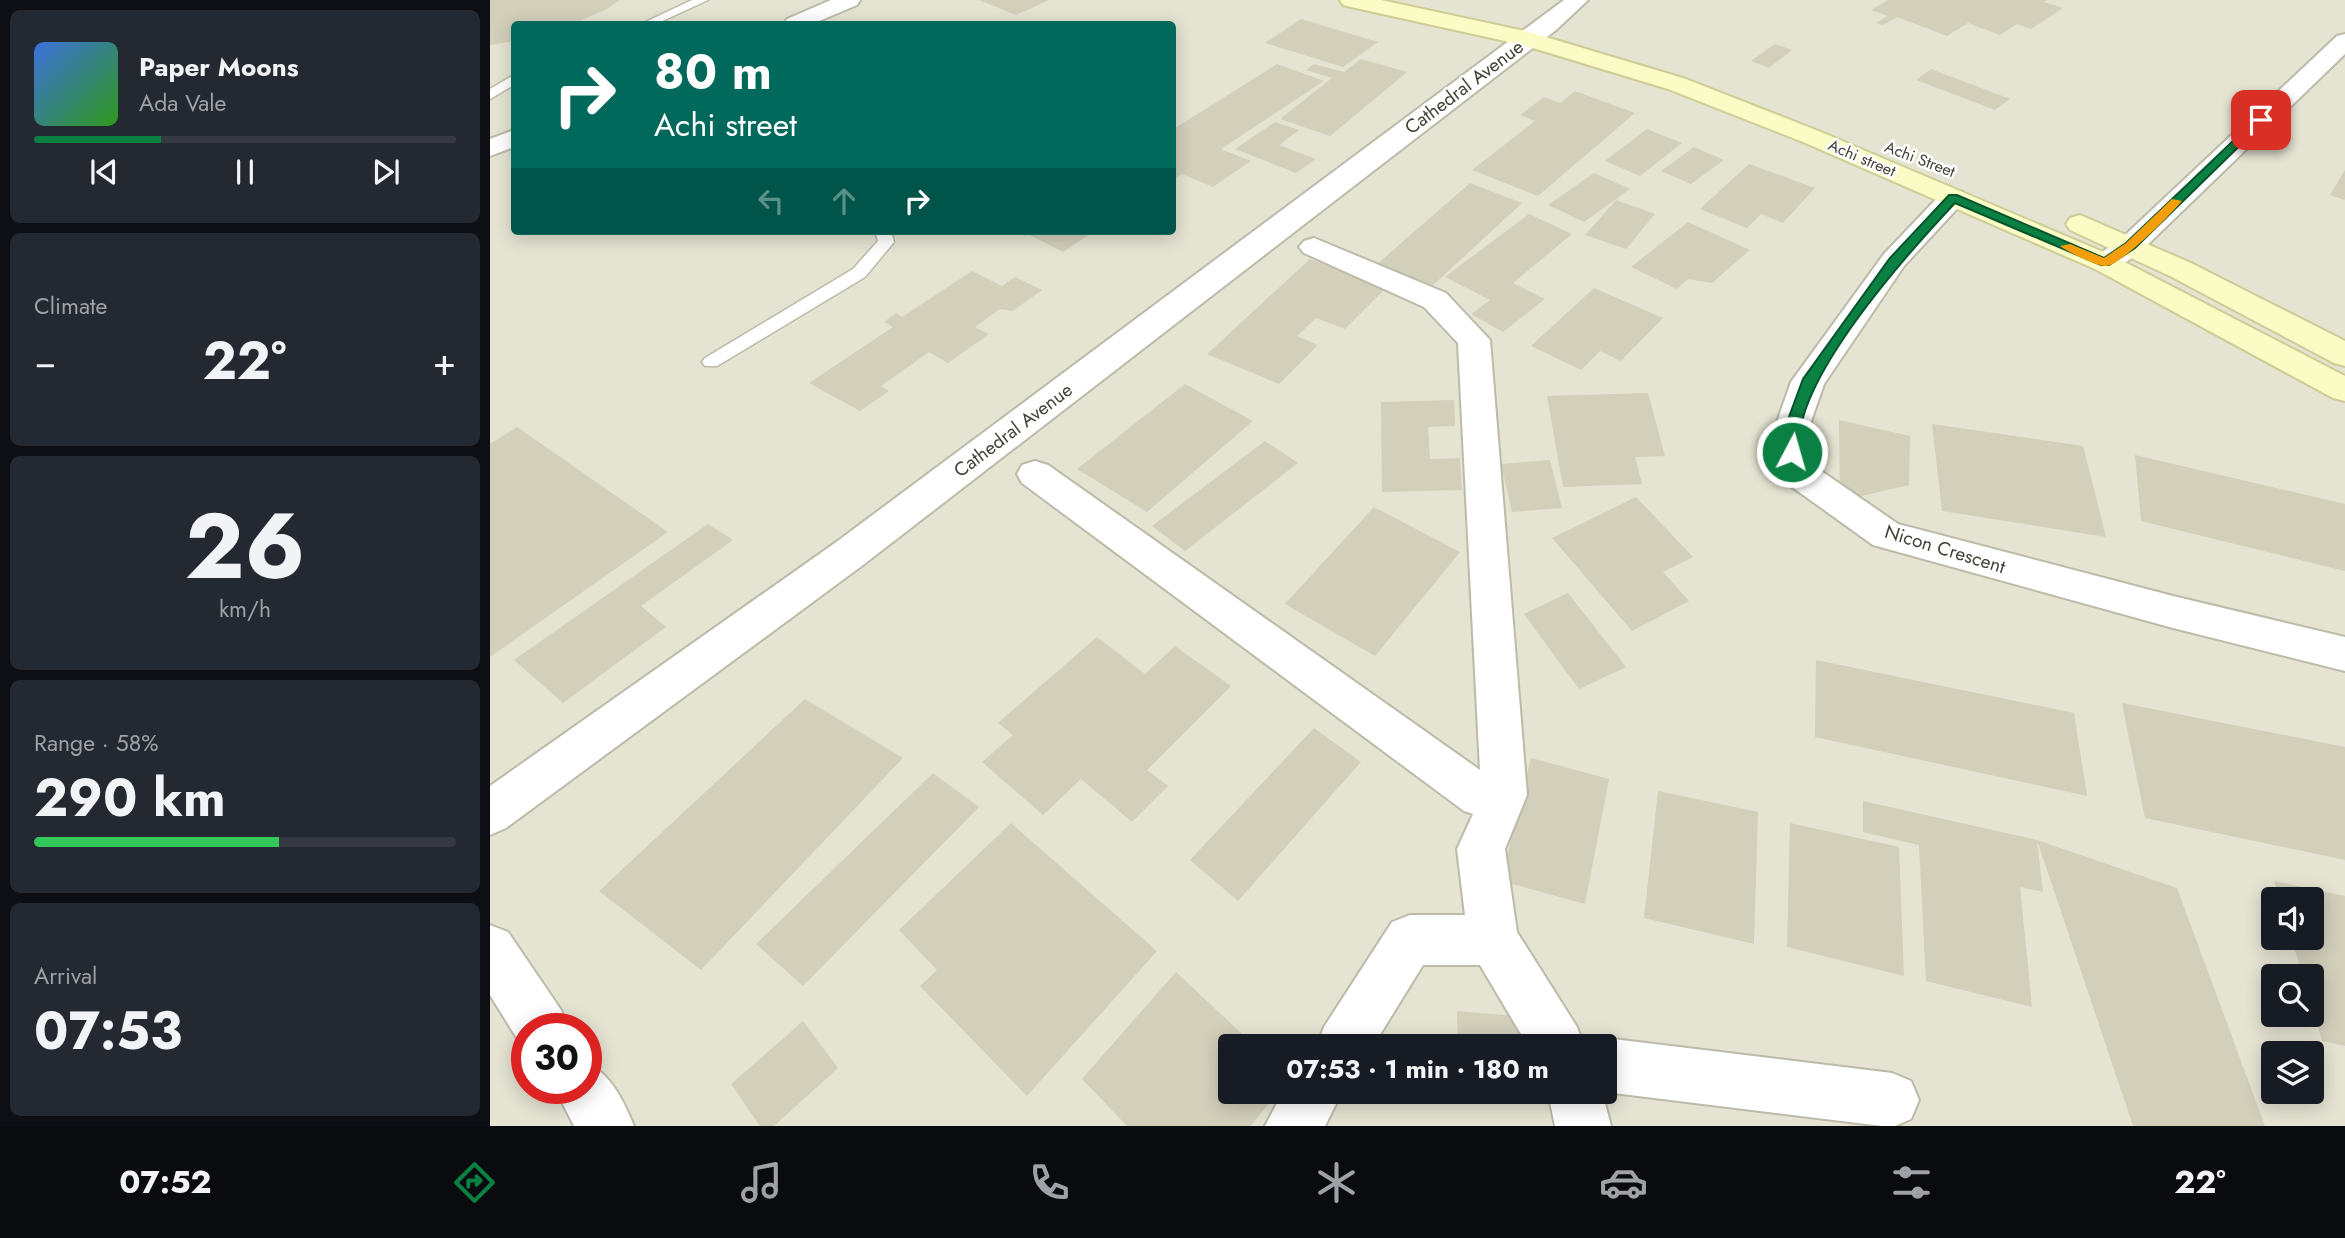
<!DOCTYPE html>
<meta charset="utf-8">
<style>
:root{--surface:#171b24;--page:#242831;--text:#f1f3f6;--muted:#9ea1a6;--line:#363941;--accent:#0b8043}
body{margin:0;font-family:Jost,sans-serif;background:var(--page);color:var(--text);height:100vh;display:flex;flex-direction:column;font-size:26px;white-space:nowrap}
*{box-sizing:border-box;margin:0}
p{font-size:23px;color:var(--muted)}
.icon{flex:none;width:38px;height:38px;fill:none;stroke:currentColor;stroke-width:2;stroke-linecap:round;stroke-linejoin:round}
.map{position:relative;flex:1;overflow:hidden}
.side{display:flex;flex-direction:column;gap:10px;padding:10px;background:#0d0f14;width:490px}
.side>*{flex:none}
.hud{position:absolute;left:21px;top:21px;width:665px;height:214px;border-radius:7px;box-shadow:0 4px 18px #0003;background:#00695c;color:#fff;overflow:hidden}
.buttons{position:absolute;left:1771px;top:887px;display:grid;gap:14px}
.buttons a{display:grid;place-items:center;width:63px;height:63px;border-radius:7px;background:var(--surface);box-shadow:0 4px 18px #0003;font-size:35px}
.speed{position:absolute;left:21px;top:1013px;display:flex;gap:14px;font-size:35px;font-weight:700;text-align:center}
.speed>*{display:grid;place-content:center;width:91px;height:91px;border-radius:50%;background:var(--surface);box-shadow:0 4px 18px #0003;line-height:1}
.speed .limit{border:10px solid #d22;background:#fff;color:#111}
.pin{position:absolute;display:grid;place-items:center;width:60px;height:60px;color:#fff;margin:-30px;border-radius:14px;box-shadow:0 4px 10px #0006}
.me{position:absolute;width:77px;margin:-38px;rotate:6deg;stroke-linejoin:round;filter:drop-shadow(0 0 5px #0008)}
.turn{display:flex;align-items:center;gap:24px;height:147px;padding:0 28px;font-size:32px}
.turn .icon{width:91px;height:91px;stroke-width:2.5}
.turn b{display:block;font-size:49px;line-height:60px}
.lanes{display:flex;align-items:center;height:66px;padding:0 28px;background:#0003;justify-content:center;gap:35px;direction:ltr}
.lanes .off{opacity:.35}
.big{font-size:52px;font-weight:700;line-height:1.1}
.side .widget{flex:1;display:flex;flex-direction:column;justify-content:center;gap:10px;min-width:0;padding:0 24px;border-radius:10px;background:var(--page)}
.side .dial{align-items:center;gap:0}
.dial b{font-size:91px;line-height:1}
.song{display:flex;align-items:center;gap:21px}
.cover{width:84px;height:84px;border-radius:10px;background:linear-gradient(135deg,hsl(220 70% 55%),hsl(110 70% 35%))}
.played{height:7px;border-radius:4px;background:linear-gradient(90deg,var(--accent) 30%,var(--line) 30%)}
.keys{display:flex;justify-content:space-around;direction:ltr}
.heat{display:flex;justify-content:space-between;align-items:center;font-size:38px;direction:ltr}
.charge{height:10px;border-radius:5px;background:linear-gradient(90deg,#34c759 58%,var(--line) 0)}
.trip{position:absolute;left:728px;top:1034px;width:399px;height:70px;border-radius:7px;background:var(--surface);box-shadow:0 4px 18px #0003;font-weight:700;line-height:70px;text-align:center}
.tab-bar{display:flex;height:112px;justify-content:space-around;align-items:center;background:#090b0e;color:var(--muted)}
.tab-bar .icon{width:49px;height:49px}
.tab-bar .selected{color:var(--accent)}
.tab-bar b{font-size:32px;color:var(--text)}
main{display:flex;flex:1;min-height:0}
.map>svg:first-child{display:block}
</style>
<main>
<section class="side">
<div class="widget">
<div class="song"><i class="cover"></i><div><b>Paper Moons</b><p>Ada Vale</p></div></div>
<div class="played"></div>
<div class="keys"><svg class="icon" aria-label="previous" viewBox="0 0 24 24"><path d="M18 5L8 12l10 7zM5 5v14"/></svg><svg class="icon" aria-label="pause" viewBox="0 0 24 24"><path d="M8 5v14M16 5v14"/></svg><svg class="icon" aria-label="next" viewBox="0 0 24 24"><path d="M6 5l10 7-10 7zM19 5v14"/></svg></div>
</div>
<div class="widget"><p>Climate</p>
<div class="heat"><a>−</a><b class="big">22°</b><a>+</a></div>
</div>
<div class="widget dial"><b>26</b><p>km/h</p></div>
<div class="widget"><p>Range · 58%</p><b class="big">290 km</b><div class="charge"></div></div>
<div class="widget"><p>Arrival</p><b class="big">07:53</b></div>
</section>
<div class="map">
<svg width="1855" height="1126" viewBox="0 0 1855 1126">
<rect width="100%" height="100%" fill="#f1f1e5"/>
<path fill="#e5e4d3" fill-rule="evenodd" d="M 0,0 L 1855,0 L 1855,1126 L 0,1126 ZM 24,24 L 682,24 L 682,231 L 24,231 ZM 1783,900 L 1822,900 L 1822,938 L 1783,938 ZM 1783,976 L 1822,976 L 1822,1015 L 1783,1015 ZM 37,1029 L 96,1029 L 96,1088 L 37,1088 ZM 740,1046 L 1115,1046 L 1115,1092 L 740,1092 ZM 1783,1054 L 1822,1054 L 1822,1092 L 1783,1092 Z"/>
<path fill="#d2cfbb" d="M 0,0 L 130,0 L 117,9 L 82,24 L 24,24 L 24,41 L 0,45 Z
M 489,0 L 559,0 L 526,15 Z
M 1398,0 L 1557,0 L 1554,2 L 1573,8 L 1541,29 L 1527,24 L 1510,35 L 1478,23 L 1457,36 L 1407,17 L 1393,25 L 1386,23 L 1398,16 L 1381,10 Z
M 811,19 L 888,42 L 853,67 L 775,43 Z
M 1285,44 L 1302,50 L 1279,68 L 1261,61 Z
M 871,59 L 917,72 L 840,136 L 790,119 L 842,78 L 816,70 L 824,64 L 854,72 Z
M 787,64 L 834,81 L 731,149 L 761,161 L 723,187 L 692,174 L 682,180 L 682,130 Z
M 1441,69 L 1520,99 L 1505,110 L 1426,80 Z
M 1085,91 L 1145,113 L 1048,196 L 982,170 L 1045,121 L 1030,115 L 1054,97 L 1070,103 Z
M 785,122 L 809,130 L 789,145 L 826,159 L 806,173 L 745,149 Z
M 1157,129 L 1192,143 L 1150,176 L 1115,161 Z
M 1204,147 L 1234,160 L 1201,184 L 1171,171 Z
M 1259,164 L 1325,188 L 1293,223 L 1271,214 L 1257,228 L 1210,209 Z
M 1855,170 L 1855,200 L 1840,195 Z
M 1104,173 L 1140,189 L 1094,222 L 1058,205 Z
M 980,183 L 1032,203 L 940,288 L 886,265 Z
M 1126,200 L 1165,214 L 1136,249 L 1095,235 Z
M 1039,214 L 1082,234 L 1023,283 L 1055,299 L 1013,332 L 981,314 L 1000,300 L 955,277 Z
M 1198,222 L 1260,250 L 1222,283 L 1198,279 L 1187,289 L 1141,267 Z
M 532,231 L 605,231 L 573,252 Z
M 820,259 L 897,287 L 855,329 L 826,318 L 807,336 L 828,345 L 789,384 L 717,354 Z
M 482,271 L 512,286 L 525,277 L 552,290 L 523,311 L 510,309 L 485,327 L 499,334 L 458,363 L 439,352 L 391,386 L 399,391 L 370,411 L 319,383 L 403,327 L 394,322 L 406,313 L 412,317 Z
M 1104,288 L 1173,318 L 1131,361 L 1110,351 L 1091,370 L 1041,346 Z
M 695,384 L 763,421 L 657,512 L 587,469 Z
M 1158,393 L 1175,456 L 1145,457 L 1152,484 L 1073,487 L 1057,396 Z
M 964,400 L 965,426 L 938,427 L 940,459 L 970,458 L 972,490 L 892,492 L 891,402 Z
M 1349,420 L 1420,436 L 1419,485 L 1350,501 Z
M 1442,424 L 1593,446 L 1616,537 L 1452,511 Z
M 27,427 L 178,532 L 0,657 L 0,444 Z
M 775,441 L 808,463 L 695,551 L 662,526 Z
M 1645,455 L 1855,504 L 1855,571 L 1651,521 Z
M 1060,460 L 1072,508 L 1022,512 L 1011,464 Z
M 1146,497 L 1203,557 L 1173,572 L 1199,601 L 1142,631 L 1062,538 Z
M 884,507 L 970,552 L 885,656 L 795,604 Z
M 218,524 L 243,540 L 151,606 L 176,627 L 73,703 L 24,660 Z
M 1078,593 L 1136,667 L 1089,689 L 1034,614 Z
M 607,637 L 655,674 L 685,646 L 741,686 L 657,770 L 678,786 L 642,822 L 591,779 L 553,815 L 492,762 L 523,735 L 508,723 Z
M 1326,660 L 1584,713 L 1597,796 L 1325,737 Z
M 315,699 L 413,758 L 211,970 L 109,891 Z
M 1632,703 L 1855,747 L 1855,860 L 1655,818 Z
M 824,728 L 871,762 L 748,901 L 700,860 Z
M 1041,758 L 1119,779 L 1095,904 L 1011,881 Z
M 443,773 L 489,807 L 313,986 L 266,944 Z
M 1168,791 L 1268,812 L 1264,944 L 1154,918 Z
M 1373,801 L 1547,840 L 1553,892 L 1530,887 L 1542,1007 L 1436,981 L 1429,845 L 1373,832 Z
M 521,823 L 667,951 L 537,1096 L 430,986 L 447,970 L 409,930 Z
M 1300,823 L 1409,847 L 1414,976 L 1297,947 Z
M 1547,840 L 1687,888 L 1775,1126 L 1643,1126 Z
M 1784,881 L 1855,896 L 1855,1046 L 1832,1041 L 1822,1006 L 1822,976 L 1813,976 L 1801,938 L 1822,938 L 1822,900 L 1790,900 Z
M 686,972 L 765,1046 L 740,1046 L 740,1092 L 788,1092 L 761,1126 L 637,1126 L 592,1079 Z
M 967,1011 L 1036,1017 L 1035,1046 L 968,1046 Z
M 313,1021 L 348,1068 L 284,1126 L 270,1126 L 241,1084 Z"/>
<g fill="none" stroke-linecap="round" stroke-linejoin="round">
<g stroke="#bcbaa8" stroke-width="3">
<path id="lane" d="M 202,0 L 218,0 L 166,24 L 151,24 Z
M 24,75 L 24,85 L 0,99 L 0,89 Z
M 385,231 L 401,231 L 404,242 L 375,277 L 227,366 L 215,366 L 212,362 L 215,358 L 363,269 L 388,241 Z"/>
</g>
<g stroke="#bcbaa8" stroke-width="4">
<path id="street" d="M 341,0 L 370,0 L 367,5 L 322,24 L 294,24 L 297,19 Z
M 1074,0 L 1098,0 L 1066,30 L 373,565 L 16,828 L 0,835 L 0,786 L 345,543 Z
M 1855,34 L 1855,54 L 1651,251 C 1636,262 1624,274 1605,269 L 1600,263 L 1605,257 L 1631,239 L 1847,36 Z
M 24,130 L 24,147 L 0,156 L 0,139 Z
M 1463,190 L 1473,192 L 1477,198 L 1414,266 L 1334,384 L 1317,433 L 1321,464 L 1408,524 L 1683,596 L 1855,637 L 1855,671 L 1683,628 L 1383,545 L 1291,479 L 1286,470 L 1283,433 L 1301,382 L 1394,254 L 1453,192 Z
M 824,238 L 956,293 L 1000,340 L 1037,795 L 1015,849 L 1027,932 L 1087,1027 L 1094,1046 L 1038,1046 L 990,965 L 933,965 L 883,1046 L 827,1046 L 834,1027 L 902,922 L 920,915 L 975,915 L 967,849 L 983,814 L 974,811 L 532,483 L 527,474 L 532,465 L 545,461 L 558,465 L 990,770 L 968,343 L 934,307 L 814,253 L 809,247 L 814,241 Z
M 0,925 L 18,932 L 71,1010 L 78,1029 L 37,1029 L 37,1049 L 33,1048 L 0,995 Z
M 1115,1038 L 1402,1073 L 1421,1081 L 1429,1100 L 1421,1119 L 1405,1126 L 1392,1126 L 1115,1092 L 1115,1046 L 1096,1046 Z
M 96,1063 C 121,1073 134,1102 144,1126 L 84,1126 L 65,1088 L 96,1088 Z
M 793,1092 L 852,1092 L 835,1126 L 775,1126 Z
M 1058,1092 L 1112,1092 L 1121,1126 L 1065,1126 Z"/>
</g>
<g stroke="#cccc94" stroke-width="4">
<path id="secondary" d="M 850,0 L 891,0 L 1039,32 L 1196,79 L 1331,132 L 1625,257 L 1855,376 L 1855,401 L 1843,398 L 1605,269 L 1313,142 L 1178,89 L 1033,45 L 861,7 L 853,5 Z
M 1590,215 L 1701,263 L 1855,341 L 1855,366 L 1844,363 L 1680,276 L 1580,230 L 1576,224 L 1580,218 Z"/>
</g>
<use href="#lane" fill="#fff" fill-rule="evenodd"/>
<use href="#street" fill="#fff" fill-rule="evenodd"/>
<use href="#secondary" fill="#fbfcc5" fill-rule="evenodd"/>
</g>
<path fill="#0b8043" stroke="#07532c" stroke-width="2" d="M 1767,118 L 1776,120 L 1645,248 L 1619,265 L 1611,265 L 1465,203 C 1418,253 1301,382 1309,452 L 1302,457 L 1297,455 L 1293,433 L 1313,379 L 1400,258 L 1459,195 L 1467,195 L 1614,258 L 1636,243 Z"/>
<path fill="#f59e0b" d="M 1682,199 L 1692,201 C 1681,214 1631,265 1616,266 C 1608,267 1576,251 1570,246 L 1580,244 L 1614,258 L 1636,243 Z"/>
<g text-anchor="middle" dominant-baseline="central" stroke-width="5" stroke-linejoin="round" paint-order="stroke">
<g font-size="16" fill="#434135" stroke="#fff">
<text transform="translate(1372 158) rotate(23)">Achi street</text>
<text transform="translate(1430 159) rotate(21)">Achi Street</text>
</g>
<g font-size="19" fill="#434135" stroke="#fff">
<text transform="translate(974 87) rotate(-37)">Cathedral Avenue</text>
<text transform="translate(523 430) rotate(-37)">Cathedral Avenue</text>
<text transform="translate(1455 549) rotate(17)">Nicon Crescent</text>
</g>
</g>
</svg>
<div class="buttons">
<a><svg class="icon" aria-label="sound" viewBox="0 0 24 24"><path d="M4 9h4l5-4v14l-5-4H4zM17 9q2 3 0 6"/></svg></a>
<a><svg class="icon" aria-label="search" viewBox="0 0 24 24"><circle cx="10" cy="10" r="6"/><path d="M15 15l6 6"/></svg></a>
<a><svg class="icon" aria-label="layers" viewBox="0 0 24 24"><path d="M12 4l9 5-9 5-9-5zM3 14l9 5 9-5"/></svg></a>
</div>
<div class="speed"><div class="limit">30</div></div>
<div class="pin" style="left:1771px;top:120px;background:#d93025"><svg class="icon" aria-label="arrive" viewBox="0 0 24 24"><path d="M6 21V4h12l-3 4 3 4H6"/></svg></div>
<svg class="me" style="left:1302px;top:452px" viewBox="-20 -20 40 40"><circle r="17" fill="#0b8043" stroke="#fff" stroke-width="3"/><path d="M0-11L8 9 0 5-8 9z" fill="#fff"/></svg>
<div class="trip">07:53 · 1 min · 180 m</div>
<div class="hud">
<div class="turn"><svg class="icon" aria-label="right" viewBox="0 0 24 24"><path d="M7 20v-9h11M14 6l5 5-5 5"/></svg><div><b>80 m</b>Achi street</div></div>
<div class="lanes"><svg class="icon off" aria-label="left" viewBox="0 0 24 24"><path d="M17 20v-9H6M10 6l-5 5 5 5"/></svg><svg class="icon off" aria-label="ahead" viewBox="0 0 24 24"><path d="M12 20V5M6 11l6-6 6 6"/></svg><svg class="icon" aria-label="right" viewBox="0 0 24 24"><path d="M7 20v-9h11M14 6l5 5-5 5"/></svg></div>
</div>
</div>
</main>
<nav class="tab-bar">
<b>07:52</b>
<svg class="icon selected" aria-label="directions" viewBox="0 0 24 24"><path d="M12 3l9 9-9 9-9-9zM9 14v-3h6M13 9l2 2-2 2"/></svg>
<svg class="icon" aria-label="music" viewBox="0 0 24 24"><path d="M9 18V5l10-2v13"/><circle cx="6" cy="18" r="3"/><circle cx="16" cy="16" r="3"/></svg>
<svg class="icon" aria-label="phone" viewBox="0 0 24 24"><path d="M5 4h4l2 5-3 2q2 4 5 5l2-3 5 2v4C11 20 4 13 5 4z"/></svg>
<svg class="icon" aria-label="climate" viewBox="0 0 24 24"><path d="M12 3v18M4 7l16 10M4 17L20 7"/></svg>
<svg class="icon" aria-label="car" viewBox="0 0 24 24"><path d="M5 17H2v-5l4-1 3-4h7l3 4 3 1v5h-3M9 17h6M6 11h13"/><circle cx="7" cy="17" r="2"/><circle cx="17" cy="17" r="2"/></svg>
<svg class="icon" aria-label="filters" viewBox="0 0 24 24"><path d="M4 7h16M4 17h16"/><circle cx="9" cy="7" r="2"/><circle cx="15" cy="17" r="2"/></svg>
<b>22°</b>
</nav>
